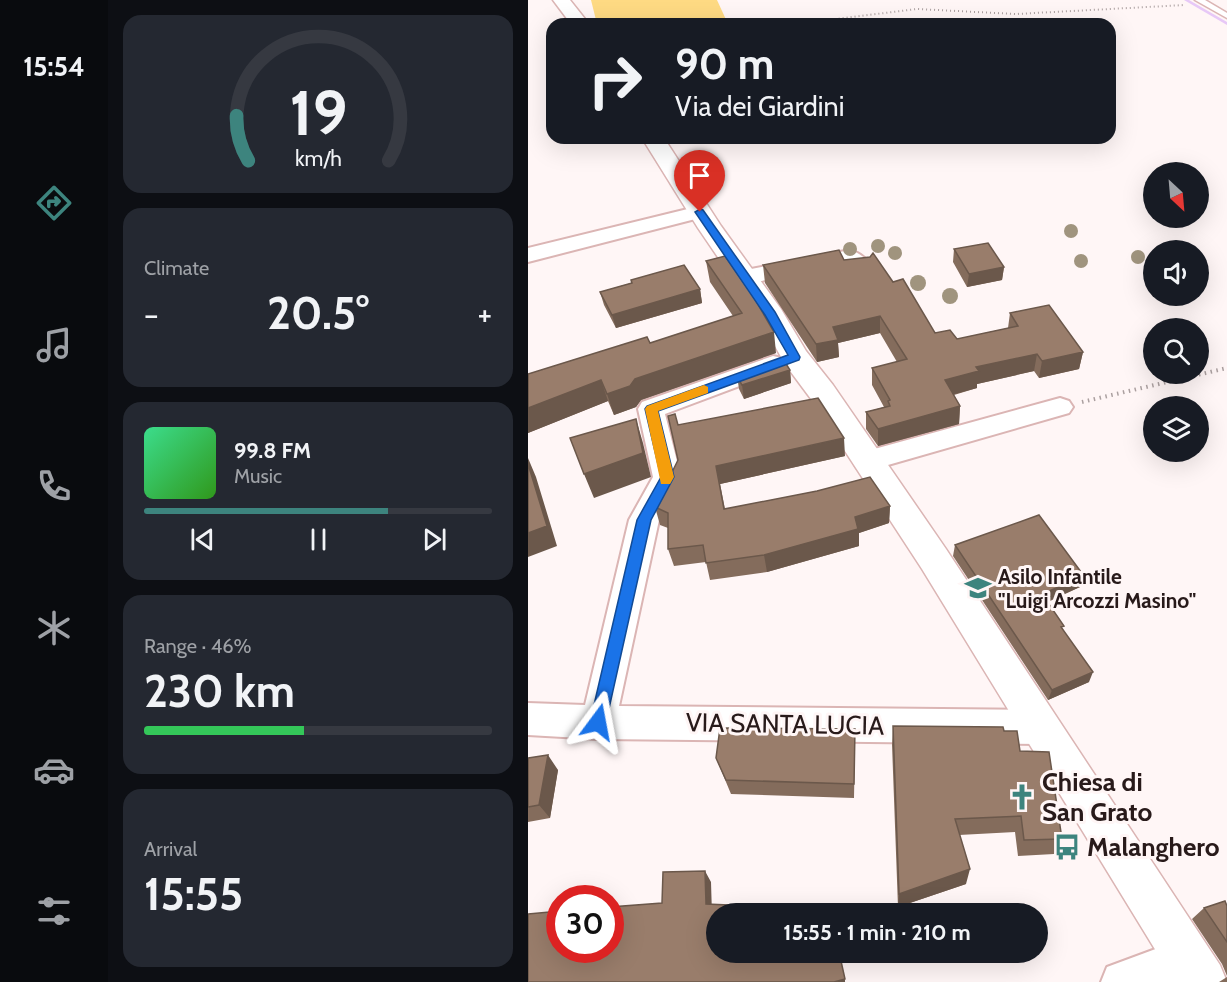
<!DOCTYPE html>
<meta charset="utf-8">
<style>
:root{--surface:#171b24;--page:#242831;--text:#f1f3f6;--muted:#9ea1a6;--line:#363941;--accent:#3d847e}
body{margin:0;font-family:Cabin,sans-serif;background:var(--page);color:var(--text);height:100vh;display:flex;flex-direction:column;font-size:22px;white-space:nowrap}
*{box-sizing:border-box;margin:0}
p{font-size:20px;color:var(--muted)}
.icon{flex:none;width:33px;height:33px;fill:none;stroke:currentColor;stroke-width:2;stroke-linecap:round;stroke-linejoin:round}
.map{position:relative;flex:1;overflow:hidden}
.sheet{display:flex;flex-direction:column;gap:15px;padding:15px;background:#0d0f14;width:420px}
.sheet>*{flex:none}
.guide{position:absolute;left:18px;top:18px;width:570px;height:126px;border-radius:18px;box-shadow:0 6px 24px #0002;background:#171b24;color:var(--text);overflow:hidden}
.needle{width:39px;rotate:154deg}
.tools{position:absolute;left:615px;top:162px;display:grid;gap:12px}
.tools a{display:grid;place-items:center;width:66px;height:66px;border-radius:50%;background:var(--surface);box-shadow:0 6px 24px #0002;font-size:30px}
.speed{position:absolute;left:18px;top:885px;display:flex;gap:12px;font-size:30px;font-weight:700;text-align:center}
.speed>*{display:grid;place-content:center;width:78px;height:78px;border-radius:50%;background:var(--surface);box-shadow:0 6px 24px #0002;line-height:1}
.speed .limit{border:9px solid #d22;background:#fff;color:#111}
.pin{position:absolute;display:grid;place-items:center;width:51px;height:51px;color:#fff;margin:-62px -26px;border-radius:50% 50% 50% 0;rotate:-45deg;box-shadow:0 0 6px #0007}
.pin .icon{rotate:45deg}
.me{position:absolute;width:66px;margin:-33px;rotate:13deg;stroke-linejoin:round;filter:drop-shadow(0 0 4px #0008)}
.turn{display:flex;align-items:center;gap:21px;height:126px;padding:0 30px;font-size:27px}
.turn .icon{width:78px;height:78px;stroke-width:2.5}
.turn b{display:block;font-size:42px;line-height:51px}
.big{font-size:45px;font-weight:700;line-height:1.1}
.sheet .widget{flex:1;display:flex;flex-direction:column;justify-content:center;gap:9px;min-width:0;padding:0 21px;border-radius:18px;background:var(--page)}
.sheet .dial{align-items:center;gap:0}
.dial svg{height:156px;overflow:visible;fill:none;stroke:var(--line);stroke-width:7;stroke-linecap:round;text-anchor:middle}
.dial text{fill:var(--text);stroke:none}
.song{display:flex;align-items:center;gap:18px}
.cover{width:72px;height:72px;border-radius:9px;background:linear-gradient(135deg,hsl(150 70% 55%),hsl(110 70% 35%))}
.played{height:6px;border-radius:3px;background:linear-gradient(90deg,var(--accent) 70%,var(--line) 70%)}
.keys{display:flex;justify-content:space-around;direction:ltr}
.heat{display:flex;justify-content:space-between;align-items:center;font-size:33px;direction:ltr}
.charge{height:9px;border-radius:4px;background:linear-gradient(90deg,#34c759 46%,var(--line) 0)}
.trip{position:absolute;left:178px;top:903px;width:342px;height:60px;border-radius:30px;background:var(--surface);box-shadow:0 6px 24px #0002;font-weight:700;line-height:60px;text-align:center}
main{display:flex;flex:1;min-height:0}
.tab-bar{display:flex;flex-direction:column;width:108px;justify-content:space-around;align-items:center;background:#090b0e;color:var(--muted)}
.tab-bar .icon{width:42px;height:42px}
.tab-bar .selected{color:var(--accent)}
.tab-bar b{font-size:27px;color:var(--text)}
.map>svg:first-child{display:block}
</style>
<main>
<nav class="tab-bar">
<b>15:54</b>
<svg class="icon selected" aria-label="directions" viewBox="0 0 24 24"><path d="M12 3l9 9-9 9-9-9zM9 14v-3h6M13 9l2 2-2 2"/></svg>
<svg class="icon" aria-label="music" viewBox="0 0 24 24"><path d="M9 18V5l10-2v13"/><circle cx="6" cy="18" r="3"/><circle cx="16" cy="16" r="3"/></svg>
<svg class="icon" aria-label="phone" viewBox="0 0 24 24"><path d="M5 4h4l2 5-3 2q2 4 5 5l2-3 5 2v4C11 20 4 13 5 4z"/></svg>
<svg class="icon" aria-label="climate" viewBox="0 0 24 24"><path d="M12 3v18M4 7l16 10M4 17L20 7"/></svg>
<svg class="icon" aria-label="car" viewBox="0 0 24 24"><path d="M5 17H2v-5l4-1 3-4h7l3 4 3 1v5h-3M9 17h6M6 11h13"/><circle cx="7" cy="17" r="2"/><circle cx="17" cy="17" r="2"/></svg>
<svg class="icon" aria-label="filters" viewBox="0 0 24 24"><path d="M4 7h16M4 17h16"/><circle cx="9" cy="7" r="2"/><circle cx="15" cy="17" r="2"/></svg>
</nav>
<section class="sheet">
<div class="widget dial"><svg viewBox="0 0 100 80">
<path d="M14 69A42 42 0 1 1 86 69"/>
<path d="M14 69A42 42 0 0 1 8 46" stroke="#3d847e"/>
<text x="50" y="56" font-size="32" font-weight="700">19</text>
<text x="50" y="72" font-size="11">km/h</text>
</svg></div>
<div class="widget"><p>Climate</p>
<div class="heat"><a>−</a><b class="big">20.5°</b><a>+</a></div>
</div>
<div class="widget">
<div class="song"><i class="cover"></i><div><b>99.8 FM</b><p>Music</p></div></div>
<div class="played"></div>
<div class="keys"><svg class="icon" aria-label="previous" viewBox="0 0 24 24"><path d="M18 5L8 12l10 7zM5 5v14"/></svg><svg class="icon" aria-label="pause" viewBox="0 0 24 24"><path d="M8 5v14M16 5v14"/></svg><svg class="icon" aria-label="next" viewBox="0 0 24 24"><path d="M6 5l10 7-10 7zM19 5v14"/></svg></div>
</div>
<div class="widget"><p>Range · 46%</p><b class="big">230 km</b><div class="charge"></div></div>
<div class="widget"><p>Arrival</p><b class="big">15:55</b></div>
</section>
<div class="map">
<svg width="699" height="982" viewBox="0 0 699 982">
<rect width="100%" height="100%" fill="#fff6f6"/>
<path fill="#feda83" d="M 63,0 L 189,0 L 200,24 L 69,24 Z"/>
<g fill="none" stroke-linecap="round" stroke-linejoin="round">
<path fill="#e7c8f7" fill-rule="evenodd" d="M 656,0 L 661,0 L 699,22 L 699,25 Z"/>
<g stroke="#dbb5b4" stroke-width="3">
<path id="lane" d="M 667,0 L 677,0 L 699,13 L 699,18 Z"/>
</g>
<g stroke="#dbb5b4" stroke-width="4">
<path id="street" d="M 172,206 L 179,208 L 182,212 L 179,216 L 0,262 L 0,248 Z
M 322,250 C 332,253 339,259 345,267 L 342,272 C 331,274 326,272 318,264 L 218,284 L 210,282 L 207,277 L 210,272 L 218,270 Z
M 245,356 L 254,358 L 257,364 L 254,370 L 137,414 L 153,477 L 131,520 L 91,706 L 514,710 L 526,715 L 532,727 L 526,739 L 514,744 L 70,739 L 0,735 L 0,703 L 57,705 L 101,520 L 125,477 L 110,409 L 114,402 Z
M 532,398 L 541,401 L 545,407 L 541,413 L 339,471 L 329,468 L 325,461 L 329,454 L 339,451 Z
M 660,937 L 675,943 L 681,958 L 675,973 L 652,982 L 573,982 L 579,967 Z"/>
</g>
<g stroke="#dbb5b4" stroke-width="3">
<path id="secondary" d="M 25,0 L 42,0 L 61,24 L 43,24 Z
M 114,138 L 136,138 L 193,226 L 253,309 L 278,351 L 305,385 L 418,549 L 692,965 L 699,982 L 647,982 L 394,569 L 283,399 L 257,364 L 230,316 L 170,228 Z"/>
</g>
<path stroke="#aba0a0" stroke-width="2" stroke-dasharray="1 3" stroke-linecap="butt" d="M 267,24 L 389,9 L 488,14 L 657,5"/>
<path stroke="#aba0a0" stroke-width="4" stroke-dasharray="1.5 4.5" stroke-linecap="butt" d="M 554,402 L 699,368"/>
<use href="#lane" fill="#fff" fill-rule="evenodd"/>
<use href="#street" fill="#fff" fill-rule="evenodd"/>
<use href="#secondary" fill="#fff" fill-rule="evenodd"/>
</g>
<g fill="#a0947e">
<circle cx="543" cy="231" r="7"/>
<circle cx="350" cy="246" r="7"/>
<circle cx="322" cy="249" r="7"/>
<circle cx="367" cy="253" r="7"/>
<circle cx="610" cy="257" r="7"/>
<circle cx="553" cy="261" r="7"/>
<circle cx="390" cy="283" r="8"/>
<circle cx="422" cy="296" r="8"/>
</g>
<path fill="#846c5c" d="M 426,249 L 476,267 L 474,280 L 439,287 L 425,262 Z
M 316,260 L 365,282 L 407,333 L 429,339 L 480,328 L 482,313 L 555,352 L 551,369 L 511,378 L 506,371 L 449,384 L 449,388 L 426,395 L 432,406 L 431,424 L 350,446 L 338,429 L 338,412 L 356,407 L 344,385 L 344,368 L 369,362 L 352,333 L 310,343 L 311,357 L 289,362 L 237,283 L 235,265 Z
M 178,261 L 248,353 L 113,400 L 108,407 L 86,415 L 80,401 L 0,433 L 0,374 L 122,343 L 205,316 L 182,282 Z
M 103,280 L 172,289 L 174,303 L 88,328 L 76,305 L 72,292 L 103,283 Z
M 262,370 L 263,383 L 216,399 L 211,389 L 209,376 Z
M 150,425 L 317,456 L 192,484 L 197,509 L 362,506 L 361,523 L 331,533 L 331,546 L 239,572 L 182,580 L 178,562 L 146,566 L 140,549 L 140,528 L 132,525 L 127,507 L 150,460 Z
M 427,545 L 552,587 L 520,602 L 535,629 L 561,682 L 520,700 L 425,556 Z
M 365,726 L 476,731 L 492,751 L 534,839 L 526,854 L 490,856 L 487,832 L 431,835 L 438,884 L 370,907 L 364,745 Z
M 327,729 L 327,744 L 326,798 L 203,794 L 188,758 Z
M 0,758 L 30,770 L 22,818 L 0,822 Z
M 699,906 L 699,976 L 694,964 L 664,919 L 676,908 Z
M 699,977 L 699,982 L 691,982 Z"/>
<path fill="#6b584b" d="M 476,267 L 474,280 L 439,287 L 441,274 Z
M 172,289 L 174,303 L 88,328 L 84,315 Z
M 352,316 L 352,333 L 310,343 L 311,357 L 289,362 L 288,344 L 305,327 Z
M 246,332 L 248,353 L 113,400 L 108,407 L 86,415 L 79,394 L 107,379 Z
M 555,352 L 551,369 L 511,378 L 514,361 Z
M 509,354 L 506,371 L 449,384 L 449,388 L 416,397 L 417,380 L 448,367 Z
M 262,370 L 263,383 L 216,399 L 214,385 Z
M 73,380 L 80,401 L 0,433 L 0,408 Z
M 432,406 L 431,424 L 350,446 L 350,429 Z
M 108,419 L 115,443 L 123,477 L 66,498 L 56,474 Z
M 316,438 L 317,456 L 192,484 L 188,466 Z
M 0,458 L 8,477 L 29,546 L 0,557 Z
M 362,506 L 361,523 L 331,533 L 331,546 L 239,572 L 236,555 L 327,517 Z
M 556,576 L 552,587 L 511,605 L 514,594 Z
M 565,672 L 561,682 L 520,700 L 524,690 Z
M 20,755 L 30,770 L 22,818 L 11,805 Z
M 442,869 L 438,884 L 370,907 L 371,894 Z
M 177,871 L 183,882 L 184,915 L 178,904 Z
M 317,979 L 317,982 L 306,982 Z"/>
<path fill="#997d6b" stroke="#6b584b" stroke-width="1.5" d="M 460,243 L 476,267 L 441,274 L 426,249 Z
M 311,250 L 316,260 L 342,257 L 345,253 L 365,282 L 375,279 L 407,333 L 422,330 L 429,339 L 490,326 L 482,313 L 521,305 L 555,352 L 514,361 L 509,354 L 448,367 L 451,371 L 417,380 L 432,406 L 350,429 L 338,412 L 362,406 L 360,401 L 362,400 L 344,368 L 379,359 L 352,316 L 305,327 L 310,340 L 288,344 L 235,265 Z
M 197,256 L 225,296 L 246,332 L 107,379 L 102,386 L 79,394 L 73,380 L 0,408 L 0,374 L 119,337 L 122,343 L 214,313 L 178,261 Z
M 156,265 L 172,289 L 84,315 L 72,292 L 104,283 L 103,280 Z
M 255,359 L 262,370 L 214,385 L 209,376 Z
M 290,398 L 316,438 L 188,466 L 196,509 L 289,491 L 342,477 L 362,506 L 327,517 L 330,529 L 236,555 L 178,563 L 175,545 L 140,549 L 140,513 L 127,507 L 150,460 L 140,416 L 147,414 L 150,425 Z
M 108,419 L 115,453 L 56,474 L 42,438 Z
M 0,464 L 19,526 L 0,533 Z
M 511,515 L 556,576 L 514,594 L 536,626 L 533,627 L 565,672 L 524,690 L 427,545 Z
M 365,726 L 475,727 L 476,731 L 489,731 L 492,751 L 521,752 L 534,839 L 496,840 L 493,816 L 427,819 L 442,869 L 371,894 Z
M 192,728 L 327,729 L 326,784 L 198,780 L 188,758 Z
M 20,755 L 11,805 L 0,807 L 0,758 Z
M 177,871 L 178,904 L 224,906 L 225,914 L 189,914 L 189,952 L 311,952 L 317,979 L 306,982 L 0,982 L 0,914 L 32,911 L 32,950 L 82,950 L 82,907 L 134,903 L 135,872 Z
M 697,901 L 699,906 L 699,942 L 676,908 Z"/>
<path fill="#1a73e8" stroke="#114b97" stroke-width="1.5" d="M 172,209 L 175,210 L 247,312 L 272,357 L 271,360 L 130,411 L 146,477 L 123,520 L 78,722 L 76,728 L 70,730 L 64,728 L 62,722 L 109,520 L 133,477 L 117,409 L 119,406 L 260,355 L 237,315 L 167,212 Z"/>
<path fill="#f59e0b" d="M 176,385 L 180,387 L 180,393 L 130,411 L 146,477 L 142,484 L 133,484 L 117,409 L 119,406 Z"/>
<defs>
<g id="school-bare" transform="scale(2.07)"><path d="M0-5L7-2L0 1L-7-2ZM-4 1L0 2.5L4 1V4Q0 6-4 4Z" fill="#3d847e" stroke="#fff6f6" stroke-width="2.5" paint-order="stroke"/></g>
<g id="church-bare" transform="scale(2.07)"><path d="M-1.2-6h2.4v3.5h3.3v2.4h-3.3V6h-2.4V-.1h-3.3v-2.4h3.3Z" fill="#3d847e" stroke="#fff6f6" stroke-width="2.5" paint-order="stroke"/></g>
<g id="bus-bare" transform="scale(2.07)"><path d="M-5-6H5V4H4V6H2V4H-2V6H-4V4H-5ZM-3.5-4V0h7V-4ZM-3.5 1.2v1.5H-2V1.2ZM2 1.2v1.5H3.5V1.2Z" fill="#3d847e" stroke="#fff6f6" stroke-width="2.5" paint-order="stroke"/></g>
</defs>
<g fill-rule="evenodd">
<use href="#school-bare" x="450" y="588"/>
<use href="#church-bare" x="494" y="797"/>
<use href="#bus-bare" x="539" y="847"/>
</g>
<g text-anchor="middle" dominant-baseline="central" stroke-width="6" stroke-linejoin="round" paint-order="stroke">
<g font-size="21" font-weight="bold" fill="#281a1a" stroke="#fff6f6" text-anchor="start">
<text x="470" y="576">Asilo Infantile<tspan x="470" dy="24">"Luigi Arcozzi Masino"</tspan></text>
</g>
<g font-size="26" fill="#281a1a" stroke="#fff6f6">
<text transform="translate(257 724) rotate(1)">VIA SANTA LUCIA</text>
</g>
<g font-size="26" font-weight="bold" fill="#281a1a" stroke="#fff6f6" text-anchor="start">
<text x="514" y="782">Chiesa di<tspan x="514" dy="30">San Grato</tspan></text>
<text x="559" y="847">Malanghero</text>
</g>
</g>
</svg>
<div class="tools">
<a><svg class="needle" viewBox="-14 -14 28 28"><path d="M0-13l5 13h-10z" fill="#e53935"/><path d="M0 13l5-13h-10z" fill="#9ea1a6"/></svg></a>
<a><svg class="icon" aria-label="sound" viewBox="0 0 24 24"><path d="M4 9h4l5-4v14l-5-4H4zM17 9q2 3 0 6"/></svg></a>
<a><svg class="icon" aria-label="search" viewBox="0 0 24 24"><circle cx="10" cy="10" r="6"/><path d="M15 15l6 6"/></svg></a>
<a><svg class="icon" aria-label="layers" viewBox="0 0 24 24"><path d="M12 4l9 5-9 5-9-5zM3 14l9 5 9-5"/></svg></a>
</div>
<div class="speed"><div class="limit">30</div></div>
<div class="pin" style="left:172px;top:212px;background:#d93025"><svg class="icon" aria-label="arrive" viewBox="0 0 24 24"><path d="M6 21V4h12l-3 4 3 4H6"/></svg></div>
<svg class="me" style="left:70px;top:722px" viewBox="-20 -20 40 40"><path d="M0-17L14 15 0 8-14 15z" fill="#1a73e8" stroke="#fff" stroke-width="4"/></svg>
<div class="trip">15:55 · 1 min · 210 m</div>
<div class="guide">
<div class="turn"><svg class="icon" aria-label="right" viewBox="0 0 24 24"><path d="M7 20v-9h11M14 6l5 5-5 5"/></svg><div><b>90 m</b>Via dei Giardini</div></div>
</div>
</div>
</main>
